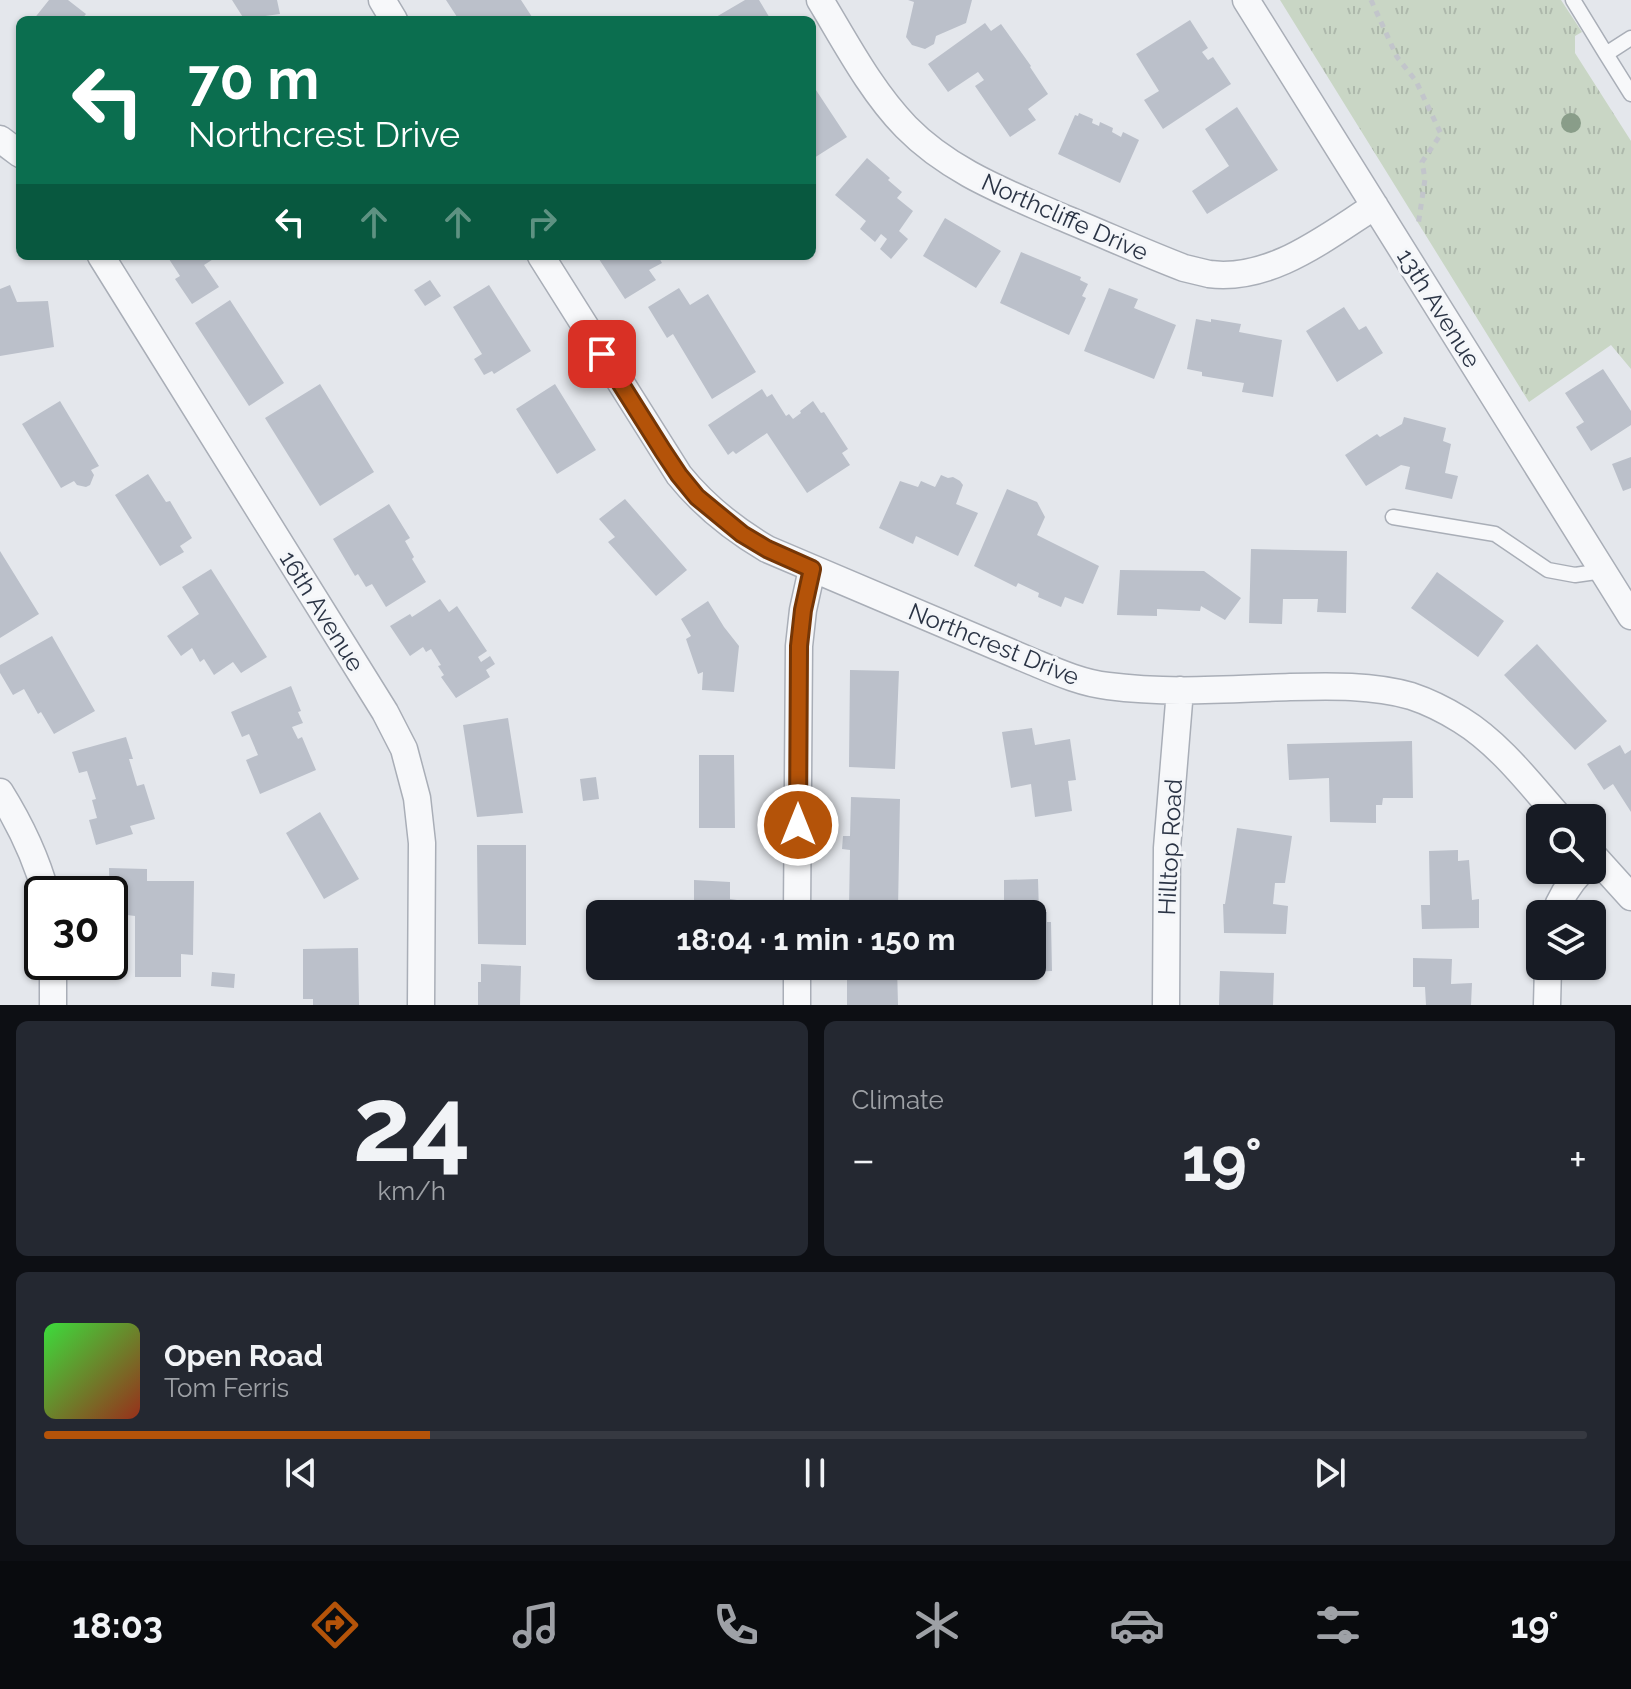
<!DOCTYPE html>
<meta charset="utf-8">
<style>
:root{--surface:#171b24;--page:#242831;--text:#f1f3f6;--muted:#9ea1a6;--line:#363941;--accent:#b45309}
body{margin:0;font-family:Raleway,sans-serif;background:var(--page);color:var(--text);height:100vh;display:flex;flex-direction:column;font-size:30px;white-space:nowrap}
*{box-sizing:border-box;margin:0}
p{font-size:26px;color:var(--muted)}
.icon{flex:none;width:44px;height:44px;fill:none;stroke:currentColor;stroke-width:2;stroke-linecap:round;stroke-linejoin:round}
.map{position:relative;height:1005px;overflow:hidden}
.panel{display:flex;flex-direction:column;gap:16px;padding:16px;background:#0d0f14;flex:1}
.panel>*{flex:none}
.top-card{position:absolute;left:16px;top:16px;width:800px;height:244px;border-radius:12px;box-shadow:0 2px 6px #0004;background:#0b6e4f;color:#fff;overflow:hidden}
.tools{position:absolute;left:1526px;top:804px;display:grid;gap:16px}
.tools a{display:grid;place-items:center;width:80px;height:80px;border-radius:12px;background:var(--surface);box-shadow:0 2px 6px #0004;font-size:40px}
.speed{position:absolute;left:24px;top:876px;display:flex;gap:16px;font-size:40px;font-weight:700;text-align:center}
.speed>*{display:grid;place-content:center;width:104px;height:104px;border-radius:50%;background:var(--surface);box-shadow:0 2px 6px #0004;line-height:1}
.speed .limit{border:4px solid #111;border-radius:12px;background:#fff;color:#111}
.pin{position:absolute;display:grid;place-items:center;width:68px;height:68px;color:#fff;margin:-34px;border-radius:16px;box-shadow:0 4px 12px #0006}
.me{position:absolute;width:88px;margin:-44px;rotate:0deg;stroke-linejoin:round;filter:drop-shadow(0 0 6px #0008)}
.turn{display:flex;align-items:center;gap:28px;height:168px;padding:0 40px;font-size:36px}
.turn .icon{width:104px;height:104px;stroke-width:2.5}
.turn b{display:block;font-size:56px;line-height:68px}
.lanes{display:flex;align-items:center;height:76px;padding:0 40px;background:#0003;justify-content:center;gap:40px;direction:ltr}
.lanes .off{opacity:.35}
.big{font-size:60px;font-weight:700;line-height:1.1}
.panel .widget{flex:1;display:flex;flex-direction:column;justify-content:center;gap:12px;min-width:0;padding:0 28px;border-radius:12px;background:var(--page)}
.panel .dial{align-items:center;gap:0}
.dial b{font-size:104px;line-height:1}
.song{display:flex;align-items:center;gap:24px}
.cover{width:96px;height:96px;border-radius:12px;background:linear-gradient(135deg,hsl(120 70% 55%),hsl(10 70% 35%))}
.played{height:8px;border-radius:4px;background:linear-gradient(90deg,var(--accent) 25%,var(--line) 25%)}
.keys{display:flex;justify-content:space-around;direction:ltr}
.heat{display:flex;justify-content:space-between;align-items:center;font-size:44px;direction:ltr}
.panel .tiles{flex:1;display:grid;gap:16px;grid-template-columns:1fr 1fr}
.widget:last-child{grid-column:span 2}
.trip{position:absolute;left:586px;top:900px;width:460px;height:80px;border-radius:12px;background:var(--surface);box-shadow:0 2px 6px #0004;font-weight:700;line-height:80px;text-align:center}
.menu{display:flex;height:128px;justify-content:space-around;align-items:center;background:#090b0e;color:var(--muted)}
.menu .icon{width:56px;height:56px}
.menu .current{color:var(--accent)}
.menu b{font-size:36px;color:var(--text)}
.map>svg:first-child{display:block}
</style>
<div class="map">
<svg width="1631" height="1005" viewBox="0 0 1631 1005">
<defs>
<pattern id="grass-tufts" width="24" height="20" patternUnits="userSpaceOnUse" patternTransform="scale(2)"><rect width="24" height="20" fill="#c9d6c5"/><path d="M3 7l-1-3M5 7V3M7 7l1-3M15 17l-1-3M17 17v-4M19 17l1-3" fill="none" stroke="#adb8ab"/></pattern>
</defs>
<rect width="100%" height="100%" fill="#e4e7ec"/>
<path fill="url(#grass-tufts)" d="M 1280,0 L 1561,0 L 1582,32 L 1575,36 L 1575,53 L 1631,141 L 1631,369 L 1611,345 L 1529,402 Z"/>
<path fill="#bbc0ca" d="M 49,0 L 68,0 L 86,14 L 81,20 L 33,20 Z
M 232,0 L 277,0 L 280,14 L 244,19 Z
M 446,0 L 521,0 L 534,20 L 459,20 Z
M 745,0 L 759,0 L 771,20 L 718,20 L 716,17 Z
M 908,0 L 972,0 L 966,23 L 936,36 L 934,44 L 925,49 L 912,45 L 906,37 L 914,2 Z
M 1190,20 L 1208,48 L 1202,52 L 1208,60 L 1213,57 L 1231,84 L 1163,129 L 1144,100 L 1159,91 L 1136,54 Z
M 985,23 L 991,31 L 1001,24 L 1031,66 L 1030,67 L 1048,94 L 1028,109 L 1036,120 L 1010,137 L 975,86 L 984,80 L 978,72 L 948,92 L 928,64 Z
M 812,84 L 847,137 L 814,158 L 812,154 Z
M 1237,107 L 1278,170 L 1207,214 L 1192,191 L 1229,166 L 1205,129 Z
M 1079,113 L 1093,119 L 1092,123 L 1099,126 L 1100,122 L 1113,128 L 1112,132 L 1121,137 L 1123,132 L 1139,140 L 1120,183 L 1058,154 L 1075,115 L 1078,116 Z
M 867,158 L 890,178 L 888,180 L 902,192 L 897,198 L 913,211 L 899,231 L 908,239 L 891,259 L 880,249 L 887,239 L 881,234 L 875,242 L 860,229 L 866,221 L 835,195 Z
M 945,218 L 1001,251 L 976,288 L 923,256 Z
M 1021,252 L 1081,277 L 1080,280 L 1088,284 L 1082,296 L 1086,298 L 1069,335 L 1000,303 Z
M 167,256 L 218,256 L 204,265 L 219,287 L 192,304 L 175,279 L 180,276 Z
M 597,256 L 658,256 L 662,263 L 649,270 L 656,280 L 625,299 Z
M 430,280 L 441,296 L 425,306 L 414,290 Z
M 10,285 L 17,302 L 48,301 L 54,347 L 0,356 L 0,289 Z
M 489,285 L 531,351 L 494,374 L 492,371 L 484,375 L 474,359 L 482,354 L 453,307 Z
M 679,288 L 690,305 L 708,294 L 756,372 L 712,399 L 673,334 L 667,338 L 648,307 Z
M 1109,288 L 1138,299 L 1134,308 L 1176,325 L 1154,379 L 1084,351 Z
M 230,300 L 284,383 L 249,406 L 195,323 Z
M 1344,307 L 1359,330 L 1366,326 L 1383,353 L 1337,382 L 1306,331 Z
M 1196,319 L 1211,322 L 1211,319 L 1241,324 L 1239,332 L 1282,340 L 1273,397 L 1242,392 L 1244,383 L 1202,376 L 1202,372 L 1187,369 Z
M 1603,369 L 1631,411 L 1631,425 L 1591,451 L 1576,427 L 1584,422 L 1565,393 Z
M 320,384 L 374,472 L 320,506 L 265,418 Z
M 555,384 L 596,450 L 557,474 L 516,409 Z
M 762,389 L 767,397 L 772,394 L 786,416 L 789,414 L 793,419 L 801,413 L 800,411 L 813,401 L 821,413 L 824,412 L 848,449 L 842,453 L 850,465 L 807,493 L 767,433 L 736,454 L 733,451 L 728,455 L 708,425 Z
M 60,401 L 99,466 L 91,470 L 94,475 L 90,485 L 86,487 L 77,485 L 74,481 L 61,488 L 22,424 Z
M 1404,417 L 1446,428 L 1443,441 L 1451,444 L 1445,473 L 1458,476 L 1452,499 L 1405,489 L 1410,467 L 1401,465 L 1366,486 L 1345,455 L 1377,434 L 1380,437 L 1402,424 Z
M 1631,457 L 1631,488 L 1623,491 L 1612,464 Z
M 148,474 L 166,502 L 170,501 L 192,538 L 180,546 L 184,552 L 160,566 L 115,495 Z
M 941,475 L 948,478 L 953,477 L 960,481 L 963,485 L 956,504 L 978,513 L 958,556 L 916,536 L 913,544 L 879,528 L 900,481 L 918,487 L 921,481 L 935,487 Z
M 1007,489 L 1037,502 L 1045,517 L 1037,535 L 1099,566 L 1083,604 L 1065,597 L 1061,607 L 1038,597 L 1039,593 L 1018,583 L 1016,587 L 974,566 Z
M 625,499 L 687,570 L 656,596 L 608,542 L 615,537 L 599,519 Z
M 389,504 L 410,538 L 405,541 L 414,557 L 412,559 L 426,582 L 386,607 L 372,584 L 366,587 L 358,574 L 355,576 L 333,539 Z
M 1251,549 L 1347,551 L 1346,613 L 1317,612 L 1318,599 L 1283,599 L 1282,624 L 1249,623 Z
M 0,551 L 39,614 L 0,638 Z
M 211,569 L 267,657 L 241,673 L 233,662 L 214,675 L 204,659 L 200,662 L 192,648 L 181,656 L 167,636 L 199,614 L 182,587 Z
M 1120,570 L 1204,571 L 1241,598 L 1225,620 L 1201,606 L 1200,611 L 1157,609 L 1157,616 L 1117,615 Z
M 1437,572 L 1504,621 L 1478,657 L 1411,608 Z
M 440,599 L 449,612 L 457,606 L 487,651 L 478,657 L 481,662 L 490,656 L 495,664 L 486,670 L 490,677 L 456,698 L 441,677 L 444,675 L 438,666 L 441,665 L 431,649 L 426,652 L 423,647 L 410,656 L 390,626 L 410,614 L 412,617 Z
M 708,601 L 724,627 L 739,646 L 734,692 L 702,690 L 703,672 L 698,674 L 686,639 L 691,636 L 681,619 Z
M 52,636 L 95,711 L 54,734 L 41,712 L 38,714 L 24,689 L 13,695 L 0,673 L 0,665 Z
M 1537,644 L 1607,721 L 1575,750 L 1504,675 Z
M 850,670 L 899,671 L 895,769 L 849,767 Z
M 291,686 L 301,711 L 298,712 L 303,723 L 292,727 L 298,739 L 302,737 L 316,770 L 260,794 L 246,760 L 258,755 L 249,734 L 242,737 L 231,712 Z
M 508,718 L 523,813 L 477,817 L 463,725 Z
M 1032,728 L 1035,745 L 1070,739 L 1076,780 L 1068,781 L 1072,811 L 1035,817 L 1031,784 L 1011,788 L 1002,732 Z
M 126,737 L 133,759 L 129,759 L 137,786 L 144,784 L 155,819 L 130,826 L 133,834 L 96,845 L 89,820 L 97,818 L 92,800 L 96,799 L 87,771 L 79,773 L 72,752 Z
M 1412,741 L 1413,798 L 1383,798 L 1382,805 L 1376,805 L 1376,823 L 1330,822 L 1329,778 L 1289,780 L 1287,744 Z
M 1620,745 L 1625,754 L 1631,750 L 1631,812 L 1613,784 L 1604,790 L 1587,764 Z
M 699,755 L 734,755 L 735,828 L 699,828 Z
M 596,777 L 599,799 L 583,801 L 580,779 Z
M 851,797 L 900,799 L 898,909 L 849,908 L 850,850 L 842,849 L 843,836 L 850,836 Z
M 320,812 L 359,879 L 324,899 L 286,833 Z
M 1237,828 L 1292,836 L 1285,883 L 1275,883 L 1273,904 L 1288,906 L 1286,934 L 1224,933 L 1223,904 L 1225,904 Z
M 477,845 L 526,845 L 526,945 L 478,944 Z
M 1458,850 L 1458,861 L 1469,860 L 1472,900 L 1479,899 L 1479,928 L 1422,929 L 1421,905 L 1430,905 L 1429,851 Z
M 109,868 L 147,869 L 147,881 L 194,881 L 193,955 L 181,954 L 181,977 L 135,977 L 135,916 L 127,915 L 127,903 L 110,903 Z
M 1038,879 L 1039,912 L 1047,912 L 1047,922 L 1051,922 L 1052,971 L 1005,973 L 1005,966 L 1032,966 L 1032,914 L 1004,914 L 1004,880 Z
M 694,880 L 730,882 L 730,899 L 737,900 L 736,914 L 694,914 Z
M 358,948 L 359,1005 L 313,1005 L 313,999 L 303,999 L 303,949 Z
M 1413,958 L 1452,959 L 1451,984 L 1472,983 L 1471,1005 L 1426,1005 L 1425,987 L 1413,987 Z
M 481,964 L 521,966 L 520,1005 L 478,1005 L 478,982 L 481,982 Z
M 695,966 L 731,966 L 730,976 L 695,974 Z
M 847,966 L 897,966 L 898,1005 L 847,1005 Z
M 1220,971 L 1274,973 L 1273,1005 L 1219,1005 Z
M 212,972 L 235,974 L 234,988 L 211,986 Z"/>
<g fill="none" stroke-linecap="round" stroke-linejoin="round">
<g stroke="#a9aeb7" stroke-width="17">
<path id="lane" d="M 1573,0 L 1606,54
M 1631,38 L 1606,54 L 1631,94
M 1393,517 L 1495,534 L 1548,570 L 1575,575 L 1603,571"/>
</g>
<g stroke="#a9aeb7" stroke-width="29">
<path id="street" d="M 382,0 L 394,20
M 820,0 C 846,43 871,91 906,127 C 949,171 1005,192 1059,216 C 1101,233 1142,252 1184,268 C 1192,270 1201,272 1209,274 C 1271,282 1326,237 1375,206
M 1246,0 L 1631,616
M 0,139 L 20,154
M 101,256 L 385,712 L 404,749 L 417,798 L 422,843 L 421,1005
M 541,256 L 679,475 C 704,506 733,529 767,549 L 1033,662 C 1057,672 1082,683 1108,686 C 1168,694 1230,689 1290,687 C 1330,686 1373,685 1411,696 C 1429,702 1445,710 1461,720 C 1500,744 1530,784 1560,818
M 0,792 C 20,824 36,857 46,894
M 1592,854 L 1631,897
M 797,914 L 799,646 L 803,610 L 812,569
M 1555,914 C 1560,897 1570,883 1582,870
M 53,1005 L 53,962
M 797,1005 L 797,966
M 1166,1005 L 1167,848 L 1180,690
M 1547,1005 L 1548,966"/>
</g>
<path stroke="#c2c5cb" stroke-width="5" stroke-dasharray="6 6" stroke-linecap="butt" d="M 1371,0 L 1397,57 L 1416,81 L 1441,134 L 1422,162 L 1425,179 L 1418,226"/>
<use href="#lane" stroke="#f7f8fa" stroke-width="14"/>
<use href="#street" stroke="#f7f8fa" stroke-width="26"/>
</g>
<circle fill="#899d89" cx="1571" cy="123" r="10"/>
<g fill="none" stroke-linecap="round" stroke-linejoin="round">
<g stroke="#753606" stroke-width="20">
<path id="route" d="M 602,354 L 663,451 L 679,475 L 697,497 L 742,534 L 767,549 L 812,569 L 803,610 L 799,646 L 798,825"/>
</g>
<use href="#route" stroke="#b45309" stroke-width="14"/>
</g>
<g text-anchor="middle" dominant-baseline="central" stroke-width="6" stroke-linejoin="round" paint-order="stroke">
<g font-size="24" fill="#2b3445" stroke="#f4f6f9">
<text transform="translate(1065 217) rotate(24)">Northcliffe Drive</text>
<text transform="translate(1439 308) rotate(58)">13th Avenue</text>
<text transform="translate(322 611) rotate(58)">16th Avenue</text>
<text transform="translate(994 644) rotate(22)">Northcrest Drive</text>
<text transform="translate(1170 847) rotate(-87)">Hilltop Road</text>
</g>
</g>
</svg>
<div class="tools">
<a><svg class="icon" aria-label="search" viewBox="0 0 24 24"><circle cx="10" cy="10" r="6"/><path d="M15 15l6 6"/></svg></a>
<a><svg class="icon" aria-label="layers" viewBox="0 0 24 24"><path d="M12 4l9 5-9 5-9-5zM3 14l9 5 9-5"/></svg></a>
</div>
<div class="speed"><div class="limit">30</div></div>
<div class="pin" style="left:602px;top:354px;background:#d93025"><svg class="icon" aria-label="arrive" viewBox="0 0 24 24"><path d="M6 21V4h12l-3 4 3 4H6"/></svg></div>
<svg class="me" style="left:798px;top:825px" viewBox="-20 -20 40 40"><circle r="17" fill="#b45309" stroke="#fff" stroke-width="3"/><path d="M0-11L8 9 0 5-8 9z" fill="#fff"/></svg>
<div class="trip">18:04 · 1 min · 150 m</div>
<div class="top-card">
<div class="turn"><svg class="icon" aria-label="left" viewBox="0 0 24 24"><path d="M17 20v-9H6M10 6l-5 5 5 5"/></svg><div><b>70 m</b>Northcrest Drive</div></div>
<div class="lanes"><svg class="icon" aria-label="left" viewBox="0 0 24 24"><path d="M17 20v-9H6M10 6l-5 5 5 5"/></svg><svg class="icon off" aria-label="ahead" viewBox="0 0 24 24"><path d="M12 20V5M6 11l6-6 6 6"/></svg><svg class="icon off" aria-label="ahead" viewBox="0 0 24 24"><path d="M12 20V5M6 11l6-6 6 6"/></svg><svg class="icon off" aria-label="right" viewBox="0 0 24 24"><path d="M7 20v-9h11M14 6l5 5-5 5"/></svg></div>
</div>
</div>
<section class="panel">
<div class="tiles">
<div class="widget dial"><b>24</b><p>km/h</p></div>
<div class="widget"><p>Climate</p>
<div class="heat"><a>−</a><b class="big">19°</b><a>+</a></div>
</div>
<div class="widget">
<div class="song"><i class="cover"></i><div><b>Open Road</b><p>Tom Ferris</p></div></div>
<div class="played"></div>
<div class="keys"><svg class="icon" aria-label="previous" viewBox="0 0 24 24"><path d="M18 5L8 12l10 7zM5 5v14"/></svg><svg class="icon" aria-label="pause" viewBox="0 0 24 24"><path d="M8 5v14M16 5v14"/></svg><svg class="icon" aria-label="next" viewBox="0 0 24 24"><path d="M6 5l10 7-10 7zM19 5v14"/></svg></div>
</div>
</div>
</section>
<nav class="menu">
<b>18:03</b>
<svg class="icon current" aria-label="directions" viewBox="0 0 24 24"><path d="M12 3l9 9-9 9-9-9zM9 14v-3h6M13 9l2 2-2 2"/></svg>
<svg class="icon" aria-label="music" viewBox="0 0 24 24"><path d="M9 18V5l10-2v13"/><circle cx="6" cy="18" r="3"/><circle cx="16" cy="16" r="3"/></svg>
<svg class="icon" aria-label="phone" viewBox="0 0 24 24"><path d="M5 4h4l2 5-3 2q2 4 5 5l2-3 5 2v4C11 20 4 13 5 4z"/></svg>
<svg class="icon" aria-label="climate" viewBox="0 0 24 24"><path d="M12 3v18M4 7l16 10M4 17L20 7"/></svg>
<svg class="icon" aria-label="car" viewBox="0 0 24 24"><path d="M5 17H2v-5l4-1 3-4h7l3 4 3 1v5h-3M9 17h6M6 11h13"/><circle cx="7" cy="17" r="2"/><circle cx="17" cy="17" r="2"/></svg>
<svg class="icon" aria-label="filters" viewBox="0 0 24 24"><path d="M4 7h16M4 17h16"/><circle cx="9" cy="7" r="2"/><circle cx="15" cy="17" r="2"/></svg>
<b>19°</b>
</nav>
